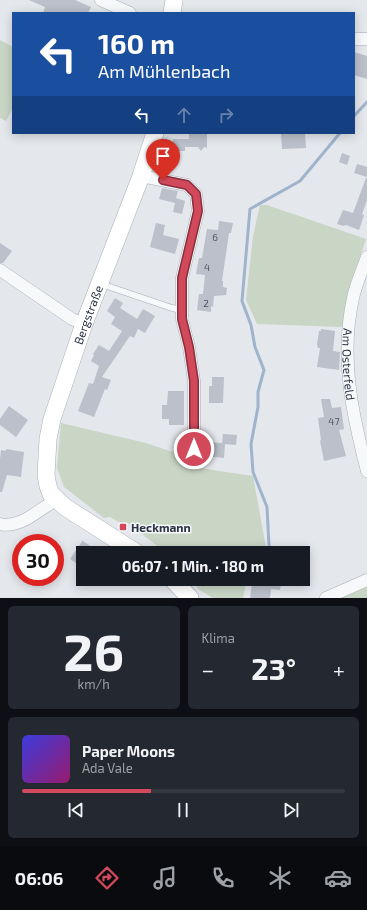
<!DOCTYPE html>
<html lang="de">
<meta charset="utf-8">
<style>
:root{--surface:#171b24;--page:#242831;--text:#f1f3f6;--muted:#9ea1a6;--line:#363941;--accent:#d1495b}
body{margin:0;font-family:"Exo 2",sans-serif;background:var(--page);color:var(--text);height:100vh;display:flex;flex-direction:column;font-size:15px;white-space:nowrap}
*{box-sizing:border-box;margin:0}
p{font-size:13px;color:var(--muted)}
.icon{flex:none;width:22px;height:22px;fill:none;stroke:currentColor;stroke-width:2;stroke-linecap:round;stroke-linejoin:round}
.map{position:relative;height:598px;overflow:hidden}
.drawer{display:flex;flex-direction:column;gap:8px;padding:8px;background:#0d0f14;flex:1}
.drawer>*{flex:none}
.guide{position:absolute;left:12px;top:12px;width:343px;height:122px;border-radius:0px;box-shadow:0 2px 10px #0003;background:#1a4fa0;color:#fff;overflow:hidden}
.speed{position:absolute;left:12px;top:534px;display:flex;gap:8px;font-size:20px;font-weight:700;text-align:center}
.speed>*{display:grid;place-content:center;width:52px;height:52px;border-radius:50%;background:var(--surface);box-shadow:0 2px 10px #0003;line-height:1}
.speed .limit{border:6px solid #d22;background:#fff;color:#111}
.pin{position:absolute;display:grid;place-items:center;width:34px;height:34px;color:#fff;margin:-41px -17px;border-radius:50% 50% 50% 0;rotate:-45deg;box-shadow:0 0 4px #0007}
.pin .icon{rotate:45deg}
.me{position:absolute;width:44px;margin:-22px;rotate:0deg;stroke-linejoin:round;filter:drop-shadow(0 0 3px #0008)}
.turn{display:flex;align-items:center;gap:14px;height:84px;padding:0 20px;font-size:18px}
.turn .icon{width:52px;height:52px;stroke-width:2.5}
.turn b{display:block;font-size:28px;line-height:34px}
.lanes{display:flex;align-items:center;height:38px;padding:0 20px;background:#0003;justify-content:center;gap:20px;direction:ltr}
.lanes .off{opacity:.35}
.big{font-size:30px;font-weight:700;line-height:1.1}
.drawer .widget{flex:1;display:flex;flex-direction:column;justify-content:center;gap:6px;min-width:0;padding:0 14px;border-radius:6px;background:var(--page)}
.drawer .dial{align-items:center;gap:0}
.dial b{font-size:52px;line-height:1}
.song{display:flex;align-items:center;gap:12px}
.cover{width:48px;height:48px;border-radius:6px;background:linear-gradient(135deg,hsl(240 70% 55%),hsl(320 70% 35%))}
.played{height:4px;border-radius:2px;background:linear-gradient(90deg,var(--accent) 40%,var(--line) 40%)}
.keys{display:flex;justify-content:space-around;direction:ltr}
.heat{display:flex;justify-content:space-between;align-items:center;font-size:22px;direction:ltr}
.drawer .tiles{flex:1;display:grid;gap:8px;grid-template-columns:1fr 1fr}
.widget:last-child{grid-column:span 2}
.trip{position:absolute;left:76px;top:546px;width:234px;height:40px;border-radius:0px;background:var(--surface);box-shadow:0 2px 10px #0003;font-weight:700;line-height:40px;text-align:center}
.tabs{display:flex;height:64px;justify-content:space-around;align-items:center;background:#090b0e;color:var(--muted)}
.tabs .icon{width:28px;height:28px}
.tabs .selected{color:var(--accent)}
.tabs b{font-size:18px;color:var(--text)}
.map>svg:first-child{display:block}
</style>
<div class="map">
<svg width="367" height="598" viewBox="0 0 367 598">
<rect width="100%" height="100%" fill="#e4e7ec"/>
<path fill="#c9d6c5" d="M 0,40 L 13,47 L 13,108 L 6,121 L 0,118 Z
M 260,205 L 267,205 L 366,239 L 349,291 L 343,327 L 257,324 L 246,300 L 253,236 Z
M 61,423 L 146,443 L 193,459 L 193,467 L 253,476 L 267,553 L 166,553 L 128,523 L 124,525 L 110,517 L 104,518 L 64,487 L 57,468 Z
M 196,579 L 247,579 L 243,598 L 213,598 L 198,589 Z
M 367,582 L 367,598 L 330,598 Z"/>
<g fill="none" stroke-linecap="round" stroke-linejoin="round">
<path stroke="#9fb4cc" stroke-width="3" d="M 354,116 L 367,102
M 276,553 L 269,546 L 267,507 L 253,472 L 251,444 L 258,407 L 258,392 L 264,370 L 255,347 L 251,325 L 242,301 L 250,209 L 300,181 L 340,133"/>
</g>
<path fill="#bbc0ca" d="M 29,0 L 75,0 L 91,7 L 88,13 L 43,13 L 45,7 Z
M 354,52 L 367,56 L 367,79 L 354,75 Z
M 189,133 L 207,133 L 207,148 L 204,147 L 201,151 L 198,147 L 185,147 L 185,151 L 176,151 L 176,147 L 173,147 L 173,139 L 189,139 Z
M 281,133 L 305,133 L 306,148 L 282,149 Z
M 342,153 L 350,156 L 347,165 L 339,162 Z
M 357,164 L 367,167 L 367,177 L 354,173 Z
M 366,178 L 367,178 L 367,200 L 362,214 L 364,215 L 359,230 L 346,225 L 343,226 L 337,224 L 343,210 L 353,213 Z
M 162,188 L 178,191 L 176,198 L 185,201 L 182,214 L 173,212 L 175,203 L 159,199 Z
M 219,221 L 233,223 L 231,233 L 229,233 L 222,281 L 223,281 L 223,287 L 227,288 L 226,295 L 214,296 L 213,307 L 211,306 L 211,312 L 197,310 L 199,294 L 203,294 L 205,275 L 196,274 L 199,258 L 202,258 L 207,229 L 218,230 Z
M 156,223 L 165,225 L 163,235 L 179,239 L 175,254 L 150,247 Z
M 0,243 L 12,251 L 3,263 L 0,263 Z
M 115,298 L 123,303 L 120,308 L 137,319 L 143,309 L 155,316 L 145,333 L 138,329 L 134,338 L 130,336 L 102,377 L 111,380 L 107,390 L 105,389 L 94,417 L 78,411 L 89,383 L 93,384 L 99,366 L 91,361 L 94,355 L 93,354 L 99,345 L 109,351 L 122,331 L 111,324 L 115,317 L 107,311 Z
M 321,329 L 335,331 L 333,351 L 340,352 L 339,370 L 317,367 L 320,348 L 318,348 L 317,345 L 319,331 L 321,331 Z
M 212,377 L 224,377 L 223,403 L 209,403 L 209,386 L 212,386 Z
M 168,391 L 184,391 L 184,425 L 169,425 L 169,419 L 162,419 L 162,405 L 167,405 Z
M 321,399 L 330,399 L 332,408 L 341,407 L 344,429 L 339,430 L 346,456 L 324,461 L 320,441 L 321,440 L 318,418 L 324,417 Z
M 9,406 L 28,420 L 16,437 L 0,425 L 0,419 Z
M 223,434 L 237,435 L 236,445 L 225,444 L 224,458 L 205,456 L 206,442 L 222,443 Z
M 6,449 L 24,452 L 21,477 L 7,475 L 2,492 L 0,492 L 0,459 L 1,450 L 6,451 Z
M 83,540 L 83,541 L 100,553 L 83,553 L 83,558 L 79,565 L 70,559 Z
M 263,579 L 282,579 L 280,590 L 271,589 L 270,598 L 250,598 L 252,584 L 255,585 L 256,580 L 262,582 Z"/>
<g fill="none" stroke-linecap="round" stroke-linejoin="round">
<g stroke="#a9aeb7" stroke-width="7">
<path id="lane" d="M 101,284 L 172,308 L 182,310"/>
</g>
<g stroke="#a9aeb7" stroke-width="13">
<g id="street">
<path d="M 101,0 L 130,13"/>
<path d="M 354,39 L 367,39"/>
<path d="M 141,176 L 187,185 L 196,194 L 198,211 L 182,278 L 182,319 L 189,347 L 194,381 L 194,449"/>
<path id="s1" d="M 367,257 C 362,271 356,284 353,298 C 340,358 352,413 367,471"/>
<path d="M 0,270 L 72,319 L 84,324"/>
<path d="M 0,524 C 22,529 39,508 57,500"/>
<path d="M 326,598 L 367,580"/>
</g>
</g>
<g stroke="#a9aeb7" stroke-width="18">
<g id="secondary">
<path d="M 172,13 L 174,0"/>
<path id="s2" d="M 137,553 L 65,507 L 51,494 L 48,486 L 46,475 L 48,439 L 52,419 L 84,324 L 141,176 L 155,133"/>
<path d="M 172,579 L 190,598"/>
</g>
</g>
<use href="#lane" stroke="#f7f8fa" stroke-width="6"/>
<use href="#street" stroke="#f7f8fa" stroke-width="12"/>
<use href="#secondary" stroke="#fff" stroke-width="17"/>
</g>
<g fill="none" stroke-linecap="round" stroke-linejoin="round">
<g stroke="#882f3b" stroke-width="10">
<path id="route" d="M 163,180 L 187,185 L 196,194 L 198,211 L 182,278 L 182,319 L 189,347 L 194,381 L 194,449"/>
</g>
<use href="#route" stroke="#d1495b" stroke-width="7"/>
</g>
<rect fill="#d1495b" stroke="#f4f6f9" stroke-width="1.5" x="119" y="523" width="8" height="8" rx="2"/>
<g text-anchor="middle" dominant-baseline="central" stroke-width="3" stroke-linejoin="round" paint-order="stroke">
<g font-size="10" fill="#4f5766">
<text x="215" y="237">6</text>
<text x="207" y="267">4</text>
<text x="206" y="303">2</text>
<text x="334" y="421">47</text>
</g>
<g font-size="12" fill="#2b3445" stroke="#f4f6f9">
<text stroke="none"><textPath href="#s2" startOffset="291">Bergstraße</textPath></text>
<text stroke="none"><textPath href="#s1" startOffset="110">Am Osterfeld</textPath></text>
</g>
<g font-size="12" font-weight="bold" fill="#2b3445" stroke="#f4f6f9" text-anchor="start">
<text x="131" y="527">Heckmann</text>
</g>
</g>
</svg>
<div class="speed"><div class="limit">30</div></div>
<div class="pin" style="left:163px;top:180px;background:#d93025"><svg class="icon" aria-label="arrive" viewBox="0 0 24 24"><path d="M6 21V4h12l-3 4 3 4H6"/></svg></div>
<svg class="me" style="left:194px;top:449px" viewBox="-20 -20 40 40"><circle r="17" fill="#d1495b" stroke="#fff" stroke-width="3"/><path d="M0-11L8 9 0 5-8 9z" fill="#fff"/></svg>
<div class="trip">06:07 · 1 Min. · 180 m</div>
<div class="guide">
<div class="turn"><svg class="icon" aria-label="left" viewBox="0 0 24 24"><path d="M17 20v-9H6M10 6l-5 5 5 5"/></svg><div><b>160 m</b>Am Mühlenbach</div></div>
<div class="lanes"><svg class="icon" aria-label="left" viewBox="0 0 24 24"><path d="M17 20v-9H6M10 6l-5 5 5 5"/></svg><svg class="icon off" aria-label="ahead" viewBox="0 0 24 24"><path d="M12 20V5M6 11l6-6 6 6"/></svg><svg class="icon off" aria-label="right" viewBox="0 0 24 24"><path d="M7 20v-9h11M14 6l5 5-5 5"/></svg></div>
</div>
</div>
<section class="drawer">
<div class="tiles">
<div class="widget dial"><b>26</b><p>km/h</p></div>
<div class="widget"><p>Klima</p>
<div class="heat"><a>−</a><b class="big">23°</b><a>+</a></div>
</div>
<div class="widget">
<div class="song"><i class="cover"></i><div><b>Paper Moons</b><p>Ada Vale</p></div></div>
<div class="played"></div>
<div class="keys"><svg class="icon" aria-label="previous" viewBox="0 0 24 24"><path d="M18 5L8 12l10 7zM5 5v14"/></svg><svg class="icon" aria-label="pause" viewBox="0 0 24 24"><path d="M8 5v14M16 5v14"/></svg><svg class="icon" aria-label="next" viewBox="0 0 24 24"><path d="M6 5l10 7-10 7zM19 5v14"/></svg></div>
</div>
</div>
</section>
<nav class="tabs">
<b>06:06</b>
<svg class="icon selected" aria-label="directions" viewBox="0 0 24 24"><path d="M12 3l9 9-9 9-9-9zM9 14v-3h6M13 9l2 2-2 2"/></svg>
<svg class="icon" aria-label="music" viewBox="0 0 24 24"><path d="M9 18V5l10-2v13"/><circle cx="6" cy="18" r="3"/><circle cx="16" cy="16" r="3"/></svg>
<svg class="icon" aria-label="phone" viewBox="0 0 24 24"><path d="M5 4h4l2 5-3 2q2 4 5 5l2-3 5 2v4C11 20 4 13 5 4z"/></svg>
<svg class="icon" aria-label="climate" viewBox="0 0 24 24"><path d="M12 3v18M4 7l16 10M4 17L20 7"/></svg>
<svg class="icon" aria-label="car" viewBox="0 0 24 24"><path d="M5 17H2v-5l4-1 3-4h7l3 4 3 1v5h-3M9 17h6M6 11h13"/><circle cx="7" cy="17" r="2"/><circle cx="17" cy="17" r="2"/></svg>
</nav>
